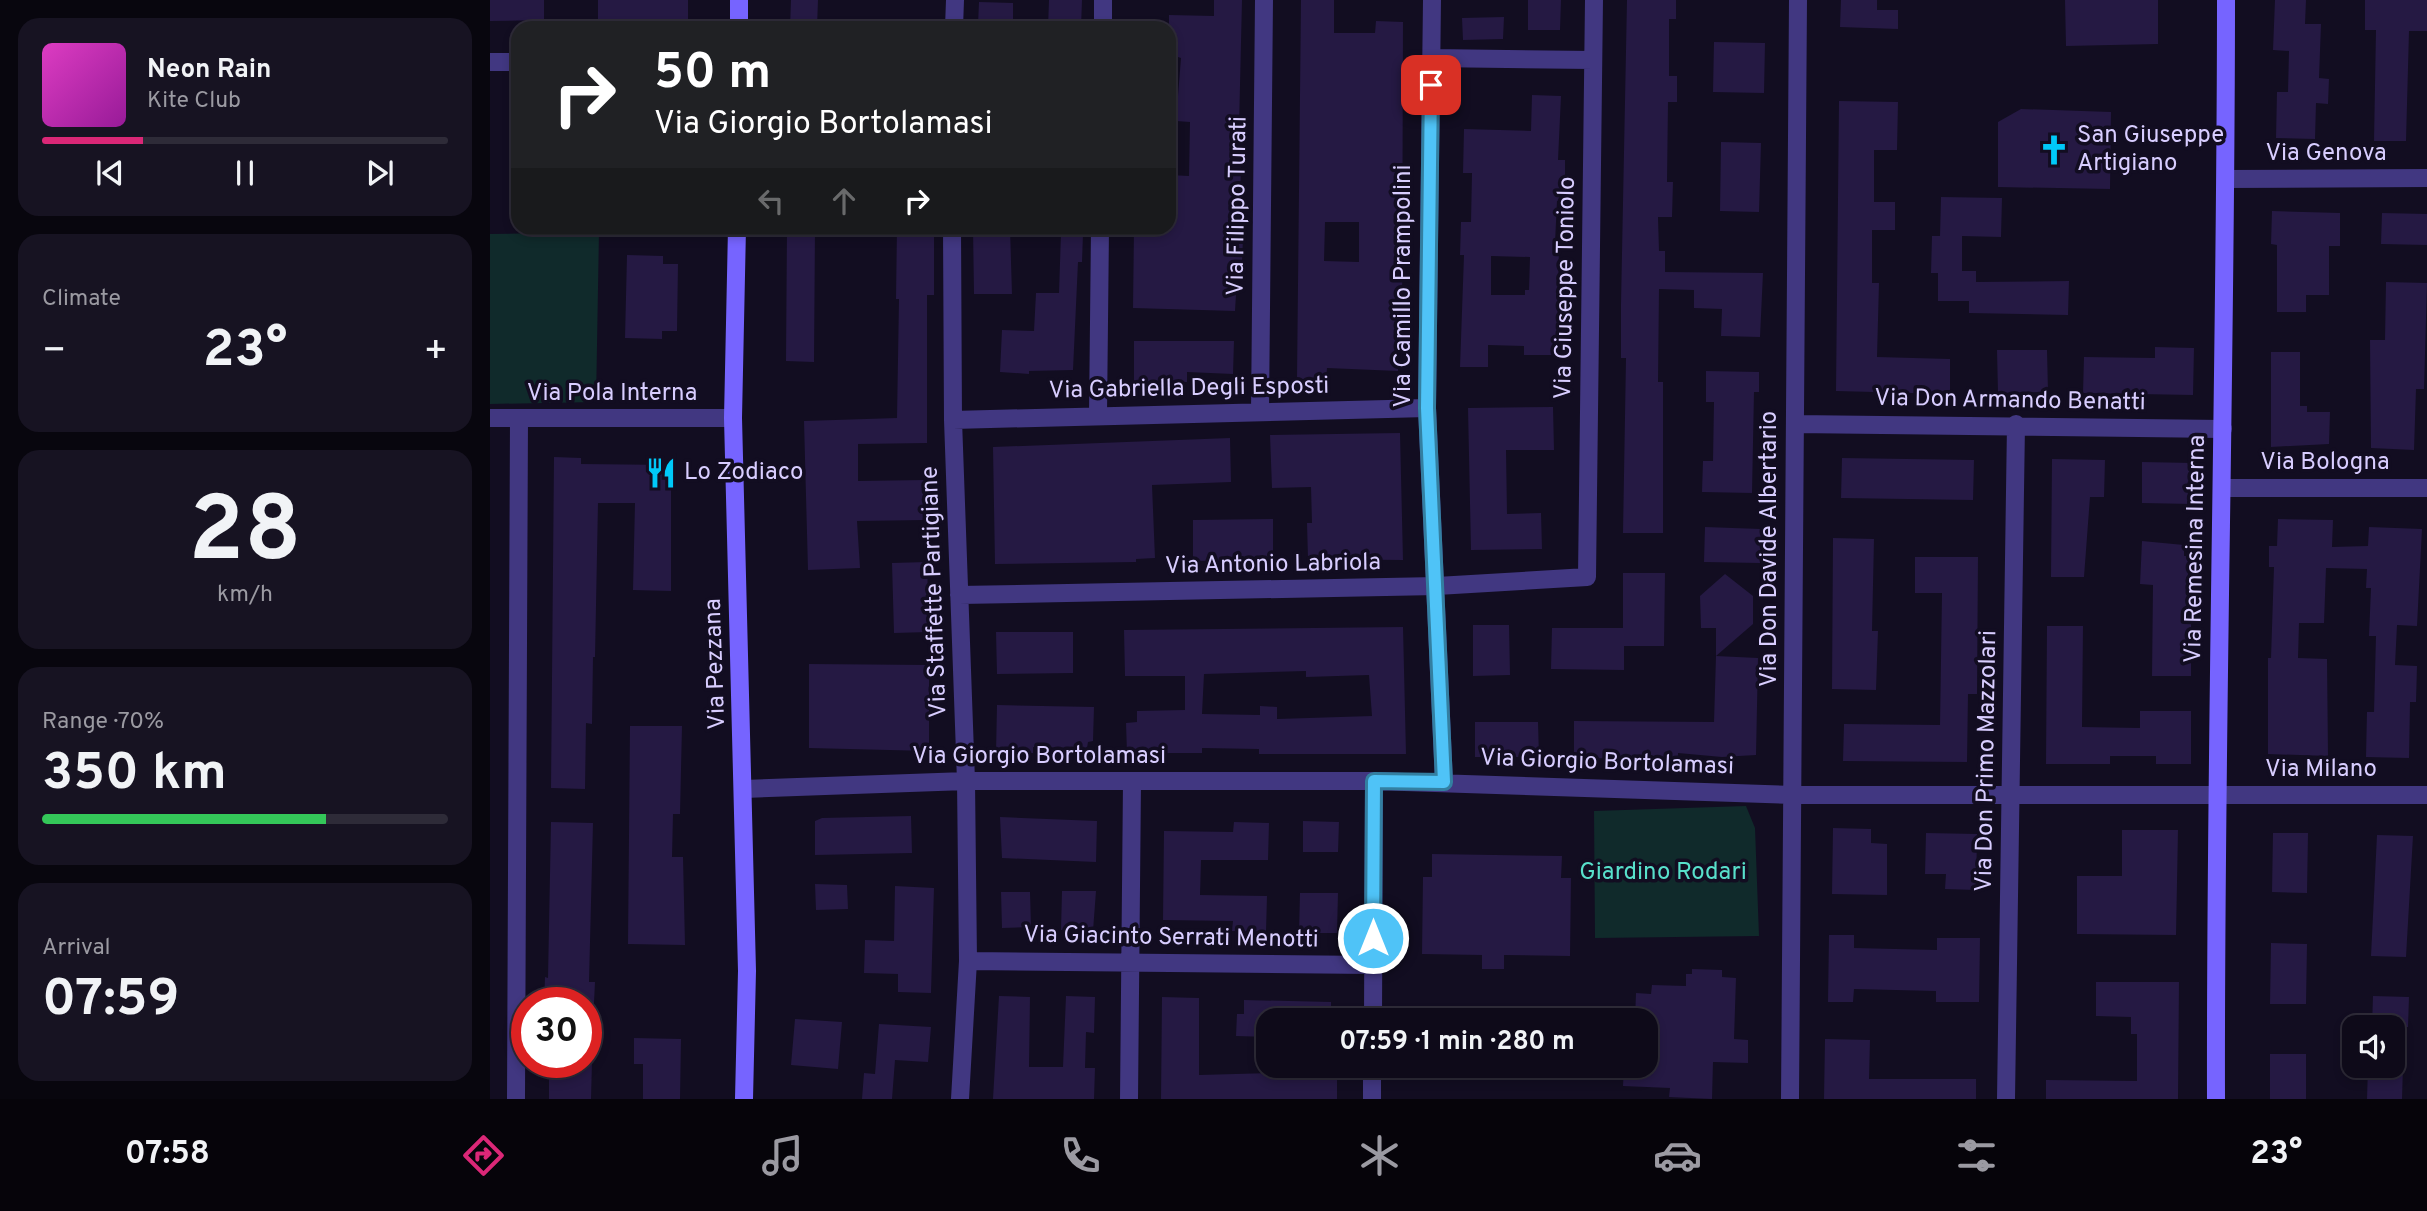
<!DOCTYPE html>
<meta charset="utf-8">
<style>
:root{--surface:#0e0a19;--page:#171322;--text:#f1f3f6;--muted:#9b9aa2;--line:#2e2b38;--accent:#db2777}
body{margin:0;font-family:Overpass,sans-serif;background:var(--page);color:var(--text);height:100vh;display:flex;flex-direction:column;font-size:26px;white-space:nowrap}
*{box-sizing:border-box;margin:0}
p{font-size:23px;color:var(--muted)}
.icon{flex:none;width:38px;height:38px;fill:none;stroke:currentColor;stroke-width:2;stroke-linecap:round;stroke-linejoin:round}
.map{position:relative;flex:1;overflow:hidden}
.details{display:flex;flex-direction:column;gap:18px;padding:18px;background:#08060e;width:490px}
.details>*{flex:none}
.hud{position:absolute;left:21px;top:21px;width:665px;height:214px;border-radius:21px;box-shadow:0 4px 10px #0003,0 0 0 2px var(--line);background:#202124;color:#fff;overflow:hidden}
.controls{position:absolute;left:1852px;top:1015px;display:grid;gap:14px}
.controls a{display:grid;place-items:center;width:63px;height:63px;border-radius:14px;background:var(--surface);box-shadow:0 4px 10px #0003,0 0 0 2px var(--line);font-size:35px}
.speed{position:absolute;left:21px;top:987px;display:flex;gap:14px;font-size:35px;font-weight:700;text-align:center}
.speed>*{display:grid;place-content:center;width:91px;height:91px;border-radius:50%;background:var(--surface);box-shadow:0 4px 10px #0003,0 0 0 2px var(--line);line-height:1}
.speed .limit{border:10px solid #d22;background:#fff;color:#111}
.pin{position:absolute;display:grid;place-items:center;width:60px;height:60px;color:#fff;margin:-30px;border-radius:14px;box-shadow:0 4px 10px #0006}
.me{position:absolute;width:77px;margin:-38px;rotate:0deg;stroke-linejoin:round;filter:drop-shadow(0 0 5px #0008)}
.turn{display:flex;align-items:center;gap:24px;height:147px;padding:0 28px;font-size:32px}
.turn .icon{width:91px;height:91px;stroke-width:2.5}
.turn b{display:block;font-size:49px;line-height:60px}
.lanes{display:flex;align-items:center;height:66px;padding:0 28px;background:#0003;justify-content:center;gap:35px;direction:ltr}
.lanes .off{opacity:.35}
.big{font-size:52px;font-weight:700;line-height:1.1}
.details .widget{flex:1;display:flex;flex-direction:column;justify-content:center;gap:10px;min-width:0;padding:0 24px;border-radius:21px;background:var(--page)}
.details .dial{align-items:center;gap:0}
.dial b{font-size:91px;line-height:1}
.song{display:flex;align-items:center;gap:21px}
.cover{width:84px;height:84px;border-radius:10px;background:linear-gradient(135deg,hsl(310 70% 55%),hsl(300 70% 35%))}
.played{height:7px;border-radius:4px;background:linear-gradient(90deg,var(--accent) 25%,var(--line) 25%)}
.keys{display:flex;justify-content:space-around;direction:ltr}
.heat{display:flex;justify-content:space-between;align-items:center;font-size:38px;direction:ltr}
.charge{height:10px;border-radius:5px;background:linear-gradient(90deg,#34c759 70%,var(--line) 0)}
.trip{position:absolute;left:766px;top:1008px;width:402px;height:70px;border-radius:21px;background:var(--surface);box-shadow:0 4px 10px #0003,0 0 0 2px var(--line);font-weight:700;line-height:70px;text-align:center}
.tab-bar{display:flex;height:112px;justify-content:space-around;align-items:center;background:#06040a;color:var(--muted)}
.tab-bar .icon{width:49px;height:49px}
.tab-bar .current{color:var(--accent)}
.tab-bar b{font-size:32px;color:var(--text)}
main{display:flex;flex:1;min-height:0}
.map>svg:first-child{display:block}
</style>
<main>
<section class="details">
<div class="widget">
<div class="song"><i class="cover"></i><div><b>Neon Rain</b><p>Kite Club</p></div></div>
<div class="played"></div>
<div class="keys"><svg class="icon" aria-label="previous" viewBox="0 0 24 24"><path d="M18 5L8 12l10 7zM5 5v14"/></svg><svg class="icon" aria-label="pause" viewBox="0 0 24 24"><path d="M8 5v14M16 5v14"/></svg><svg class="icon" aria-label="next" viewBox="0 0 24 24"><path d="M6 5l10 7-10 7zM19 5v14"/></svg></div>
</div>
<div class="widget"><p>Climate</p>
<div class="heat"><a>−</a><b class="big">23°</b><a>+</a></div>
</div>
<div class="widget dial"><b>28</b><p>km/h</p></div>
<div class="widget"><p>Range · 70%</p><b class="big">350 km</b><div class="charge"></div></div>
<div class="widget"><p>Arrival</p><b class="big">07:59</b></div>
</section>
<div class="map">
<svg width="1937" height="1099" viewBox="0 0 1937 1099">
<rect width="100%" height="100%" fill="#120d21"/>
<path fill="#102a2b" d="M 109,232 L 106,402 L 0,404 L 0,234 Z
M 1256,806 L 1265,828 L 1269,936 L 1105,938 L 1104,811 Z"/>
<path fill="#251943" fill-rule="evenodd" d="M 0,0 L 54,0 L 54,20 L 0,21 Z
M 108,0 L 198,0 L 198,19 L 108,20 Z
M 301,0 L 328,0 L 327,28 L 300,28 Z
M 559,0 L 592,0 L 591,28 L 558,28 Z
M 724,0 L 752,0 L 749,128 L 752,128 L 749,239 L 753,239 L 752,262 L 748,262 L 745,311 L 643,308 L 644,228 L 679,228 L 679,175 L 699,176 L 700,122 L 686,121 L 691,58 L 679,54 L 679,15 L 724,16 Z
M 811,0 L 844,0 L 844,33 L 885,33 L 886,21 L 913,22 L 912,337 L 908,337 L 908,371 L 837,368 L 836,380 L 807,379 ZM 835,222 L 869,222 L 869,262 L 834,261 Z
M 1038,0 L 1071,0 L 1070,30 L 1038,30 Z
M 1137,0 L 1186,0 L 1186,19 L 1179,19 L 1179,76 L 1187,76 L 1187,102 L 1178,102 L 1177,182 L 1183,182 L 1182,217 L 1168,217 L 1169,251 L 1175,251 L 1175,272 L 1273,273 L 1270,337 L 1231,336 L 1232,309 L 1204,308 L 1204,290 L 1169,289 L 1168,382 L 1173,382 L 1173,533 L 1133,533 L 1136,358 L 1131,358 L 1131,304 Z
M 1351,0 L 1387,0 L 1387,10 L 1408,10 L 1408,29 L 1350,27 Z
M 1575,0 L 1668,0 L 1668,44 L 1576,46 Z
M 1785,0 L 1816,0 L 1815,24 L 1831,24 L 1829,78 L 1839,79 L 1838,104 L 1826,103 L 1825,139 L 1786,138 L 1787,92 L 1798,92 L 1799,51 L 1783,50 Z
M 1875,0 L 1937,0 L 1937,31 L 1919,31 L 1916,141 L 1884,141 L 1886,30 L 1875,30 Z
M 489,2 L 523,3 L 523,26 L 488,25 Z
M 1014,17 L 1013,39 L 973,40 L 972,18 Z
M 1224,42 L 1275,43 L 1274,93 L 1223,92 Z
M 1042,95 L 1071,96 L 1068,160 L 1075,160 L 1075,201 L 1067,201 L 1065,243 L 1069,243 L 1067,355 L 1034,355 L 1034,346 L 998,345 L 998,367 L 970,367 L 974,255 L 970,255 L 971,222 L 981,222 L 982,173 L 973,173 L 974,129 L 1041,131 ZM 1001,256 L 1040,257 L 1039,290 L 1035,290 L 1035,295 L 1001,295 Z
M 1349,101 L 1408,102 L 1407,150 L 1384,150 L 1384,202 L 1405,202 L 1405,230 L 1382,230 L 1382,283 L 1389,283 L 1387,357 L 1460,359 L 1460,394 L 1346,391 Z
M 1531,109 L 1621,112 L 1620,189 L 1508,187 L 1508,122 Z
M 1231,142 L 1271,143 L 1269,212 L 1230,211 Z
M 1451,197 L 1512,198 L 1511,237 L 1472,236 L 1472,271 L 1486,271 L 1486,282 L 1579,281 L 1578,315 L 1479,313 L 1479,301 L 1448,301 L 1448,273 L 1441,273 L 1442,236 L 1450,236 Z
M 1782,211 L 1850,213 L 1850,246 L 1839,246 L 1839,295 L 1816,295 L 1816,312 L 1787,312 L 1787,245 L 1781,244 Z
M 1892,213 L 1937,214 L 1937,245 L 1891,244 Z
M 297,228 L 325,228 L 324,362 L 296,361 Z
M 407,228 L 444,228 L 444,295 L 437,295 L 437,443 L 368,444 L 368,481 L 435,480 L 435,520 L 367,521 L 370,568 L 318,570 L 314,421 L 407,418 L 409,299 L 406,299 Z
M 483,228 L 520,228 L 522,294 L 484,294 Z
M 571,233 L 593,234 L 592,262 L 588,262 L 583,370 L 539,371 L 539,374 L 510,372 L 512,330 L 544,331 L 546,293 L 569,293 Z
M 137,255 L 173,256 L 173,264 L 188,264 L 187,331 L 172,331 L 172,339 L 135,338 Z
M 1896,282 L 1937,283 L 1934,389 L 1926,389 L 1924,450 L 1881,448 L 1880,340 L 1895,340 Z
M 644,341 L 744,341 L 743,374 L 697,372 L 697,382 L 644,382 Z
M 1665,347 L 1704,348 L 1703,395 L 1593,393 L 1594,357 L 1665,358 Z
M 1507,350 L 1557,350 L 1558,392 L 1508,393 Z
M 1781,352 L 1810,352 L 1810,406 L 1817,406 L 1817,412 L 1840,412 L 1839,444 L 1781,447 Z
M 1216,371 L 1269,372 L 1269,392 L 1264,392 L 1262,493 L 1212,492 L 1213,461 L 1223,461 L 1224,402 L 1216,402 Z
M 1063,407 L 1064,450 L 1016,450 L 1017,514 L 1051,513 L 1052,549 L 981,550 L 978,408 Z
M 910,433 L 913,560 L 818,559 L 817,523 L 822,523 L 821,487 L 782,488 L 780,435 Z
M 740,438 L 741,482 L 662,485 L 665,558 L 646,559 L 646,562 L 505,564 L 503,447 Z
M 64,457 L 91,458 L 91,464 L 181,465 L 181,591 L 143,590 L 145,503 L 108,503 L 105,657 L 103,657 L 102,724 L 96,723 L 95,789 L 61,788 Z
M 1352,458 L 1484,460 L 1483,500 L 1351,498 Z
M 1562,459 L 1615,460 L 1614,497 L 1600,497 L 1594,577 L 1561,577 Z
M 1652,462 L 1703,463 L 1702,504 L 1652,503 Z
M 783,519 L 783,560 L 703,561 L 703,520 Z
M 1788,519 L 1843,520 L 1842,547 L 1878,546 L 1879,527 L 1932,529 L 1927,626 L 1907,625 L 1905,665 L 1927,666 L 1926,702 L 1920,702 L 1919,758 L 1876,757 L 1877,712 L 1884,712 L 1886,636 L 1879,636 L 1881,588 L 1876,588 L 1877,569 L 1836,568 L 1834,623 L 1809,623 L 1808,658 L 1837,659 L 1838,756 L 1778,754 L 1778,658 L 1781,658 L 1784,567 L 1779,567 L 1779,546 L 1787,546 Z
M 1215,527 L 1271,529 L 1270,563 L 1214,562 Z
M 1343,538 L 1384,539 L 1382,631 L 1388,631 L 1386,690 L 1342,689 Z
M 1652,541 L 1694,545 L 1694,556 L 1699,556 L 1696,616 L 1701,616 L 1701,676 L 1662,676 L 1663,585 L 1650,584 Z
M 1425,557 L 1488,557 L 1487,694 L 1478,694 L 1477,762 L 1353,761 L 1354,724 L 1450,725 L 1452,593 L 1425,593 Z
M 437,562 L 439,632 L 404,633 L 402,563 Z
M 1133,573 L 1175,573 L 1174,646 L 1134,646 L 1134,670 L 1061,669 L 1062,628 L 1133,628 Z
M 1235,574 L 1263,596 L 1263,624 L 1226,656 L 1226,628 L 1211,628 L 1210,596 Z
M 983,625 L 1019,625 L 1020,675 L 983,676 Z
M 1557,626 L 1593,626 L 1592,727 L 1650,728 L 1650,711 L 1701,711 L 1701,764 L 1666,764 L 1666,756 L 1620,756 L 1620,764 L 1556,764 Z
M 913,627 L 916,754 L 769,754 L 769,749 L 712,748 L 712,753 L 637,753 L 636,723 L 647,722 L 647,711 L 695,710 L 695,676 L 635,676 L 634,630 ZM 816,671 L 816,677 L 879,675 L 882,716 L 787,719 L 787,707 L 770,706 L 770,715 L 712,714 L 714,674 Z
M 506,632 L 583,632 L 583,673 L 507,674 Z
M 1226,656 L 1268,658 L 1266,755 L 1232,757 L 1188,753 L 1188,759 L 1084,758 L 1084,721 L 1224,722 Z
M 319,664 L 439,665 L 439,751 L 319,748 Z
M 507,705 L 604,707 L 603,741 L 598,742 L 597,748 L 543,747 L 543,753 L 506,753 Z
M 985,722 L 1048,722 L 1049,757 L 985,757 Z
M 140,726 L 192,726 L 190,814 L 183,814 L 182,857 L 193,857 L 195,945 L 138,944 Z
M 421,816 L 422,853 L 325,855 L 325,821 L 332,818 Z
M 510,817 L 607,821 L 606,862 L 512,858 Z
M 813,821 L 849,822 L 848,852 L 813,852 Z
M 61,822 L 103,823 L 99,982 L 105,982 L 104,1003 L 54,1003 L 55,977 L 58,978 Z
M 744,822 L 779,823 L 778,860 L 711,860 L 710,895 L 777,896 L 776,932 L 742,931 L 743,921 L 673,920 L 674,831 L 743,832 Z
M 1343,828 L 1381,829 L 1381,843 L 1397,844 L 1397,895 L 1342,894 Z
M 1632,830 L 1688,830 L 1686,935 L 1587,934 L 1587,876 L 1632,876 Z
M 1436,833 L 1487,834 L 1486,890 L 1455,889 L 1456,874 L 1435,874 Z
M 1783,833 L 1818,833 L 1817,893 L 1782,892 Z
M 1887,835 L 1923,836 L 1916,957 L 1881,956 Z
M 942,854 L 1072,856 L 1071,878 L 1081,878 L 1080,956 L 1014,955 L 1014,969 L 992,969 L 992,955 L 932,954 L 933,877 L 942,877 Z
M 325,884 L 357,885 L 358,909 L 326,910 Z
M 405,886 L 444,888 L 441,993 L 408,992 L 408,974 L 374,973 L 375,940 L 404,941 Z
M 572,891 L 606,891 L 603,931 L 571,930 Z
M 511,892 L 540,892 L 541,927 L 512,928 Z
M 810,893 L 848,893 L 847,933 L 809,933 Z
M 1339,935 L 1364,935 L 1364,948 L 1447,950 L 1447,938 L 1490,938 L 1489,1002 L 1446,1002 L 1446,991 L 1364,989 L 1363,1002 L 1338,1002 Z
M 1781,943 L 1817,944 L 1816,1004 L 1780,1004 Z
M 1202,969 L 1232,970 L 1232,977 L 1246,978 L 1244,1039 L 1258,1040 L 1258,1063 L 1223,1062 L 1222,1099 L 1179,1097 L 1180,1088 L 1133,1086 L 1134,1066 L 1157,1066 L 1157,1020 L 1145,1020 L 1146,993 L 1161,994 L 1162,985 L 1196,986 L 1196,974 L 1202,974 Z
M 1606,982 L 1689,982 L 1688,1099 L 1556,1099 L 1556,1080 L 1647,1081 L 1647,1034 L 1641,1034 L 1641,1017 L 1606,1016 Z
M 509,996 L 540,997 L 539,1067 L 573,1067 L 576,996 L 605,997 L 604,1033 L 596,1032 L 595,1068 L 605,1068 L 604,1099 L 503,1099 Z
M 1883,996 L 1919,997 L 1918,1027 L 1882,1027 Z
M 672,997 L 709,998 L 709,1075 L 824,1072 L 824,1076 L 847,1076 L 847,1099 L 671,1099 Z
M 754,1000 L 841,1002 L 841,1020 L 779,1020 L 779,1037 L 746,1036 L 747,1014 L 754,1014 Z
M 305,1019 L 352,1022 L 348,1069 L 301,1065 Z
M 389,1024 L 441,1027 L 438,1062 L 405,1060 L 402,1099 L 372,1099 L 374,1073 L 385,1074 Z
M 144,1038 L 191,1039 L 190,1099 L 153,1099 L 153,1064 L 144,1064 Z
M 1335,1039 L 1380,1040 L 1379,1079 L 1486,1079 L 1486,1099 L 1334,1099 Z
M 1780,1054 L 1816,1054 L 1816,1099 L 1780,1099 Z
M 59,1062 L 102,1062 L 101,1099 L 59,1099 Z
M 1878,1066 L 1913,1066 L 1912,1099 L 1877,1099 Z"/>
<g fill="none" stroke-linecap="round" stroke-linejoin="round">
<path stroke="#413781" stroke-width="18" d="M 942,0 L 937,408 L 954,782
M 464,28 L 465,0
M 613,28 L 613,0
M 941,58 L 1103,60
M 0,62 L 28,62
M 1736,179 L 1937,178
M 462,228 L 463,420 L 476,781 L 478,961 L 470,1099
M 770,412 L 774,0
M 608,416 L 610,228
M 0,418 L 243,418
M 463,420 L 937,408
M 1305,424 L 1733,429
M 1732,488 L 1937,488
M 469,595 L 947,586 L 1097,577 L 1104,0
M 254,789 L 476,781 L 884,781 L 1302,795 L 1937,795
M 478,961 L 883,965
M 883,1020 L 884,781
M 26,1099 L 29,418
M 639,1099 L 642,781
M 882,1099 L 882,1066
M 1300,1099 L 1308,0
M 1516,1099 L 1526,424"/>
<path stroke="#7664ff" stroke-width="18" d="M 249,0 L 249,28
M 247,228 L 243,418 L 257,971 L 254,1099
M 1726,1099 C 1725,733 1736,366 1736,0"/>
</g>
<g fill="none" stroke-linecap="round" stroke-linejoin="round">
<g stroke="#337fa1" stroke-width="18">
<path id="route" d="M 883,938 L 884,781 L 954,782 L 937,408 L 941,85"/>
</g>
<use href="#route" stroke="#4fc3f7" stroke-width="12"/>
</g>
<defs>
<g id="church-bare" transform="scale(2.415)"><path d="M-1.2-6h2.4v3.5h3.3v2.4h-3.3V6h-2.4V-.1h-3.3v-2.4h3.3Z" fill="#00c9f8" stroke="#120d21" stroke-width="2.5" paint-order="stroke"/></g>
<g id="restaurant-bare" transform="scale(2.415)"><path d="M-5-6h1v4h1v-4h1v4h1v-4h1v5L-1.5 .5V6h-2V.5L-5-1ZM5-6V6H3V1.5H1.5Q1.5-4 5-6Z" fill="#00c9f8" stroke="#120d21" stroke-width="2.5" paint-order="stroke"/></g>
</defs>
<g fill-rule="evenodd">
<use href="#church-bare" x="1564" y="150"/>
<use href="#restaurant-bare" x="171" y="473"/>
</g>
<g text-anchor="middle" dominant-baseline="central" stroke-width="7" stroke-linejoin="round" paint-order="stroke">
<g font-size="24" fill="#d8cdff" stroke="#120d21" text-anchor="start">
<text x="1587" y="136">San Giuseppe<tspan x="1587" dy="28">Artigiano</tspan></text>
<text x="194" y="473">Lo Zodiaco</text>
</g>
<g font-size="24" fill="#d8cdff" stroke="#120d21">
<text x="1836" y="154">Via Genova</text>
<text transform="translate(748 206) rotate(-89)">Via Filippo Turati</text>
<text transform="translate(914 286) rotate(-90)">Via Camillo Prampolini</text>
<text transform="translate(1076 288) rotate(-89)">Via Giuseppe Toniolo</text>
<text transform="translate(699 389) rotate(-1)">Via Gabriella Degli Esposti</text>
<text x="122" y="394">Via Pola Interna</text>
<text transform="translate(1520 401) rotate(1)">Via Don Armando Benatti</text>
<text x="1835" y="463">Via Bologna</text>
<text transform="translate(1280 549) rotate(-90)">Via Don Davide Albertario</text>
<text transform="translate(1706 549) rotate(-89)">Via Remesina Interna</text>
<text transform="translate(783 565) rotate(-1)">Via Antonio Labriola</text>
<text transform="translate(445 592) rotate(-92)">Via Staffette Partigiane</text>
<text transform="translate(226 664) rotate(-92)">Via Pezzana</text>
<text x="549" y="757">Via Giorgio Bortolamasi</text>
<text transform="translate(1497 761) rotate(-89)">Via Don Primo Mazzolari</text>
<text transform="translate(1117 763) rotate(2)">Via Giorgio Bortolamasi</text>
<text x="1831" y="770">Via Milano</text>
<text transform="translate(681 938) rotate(1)">Via Giacinto Serrati Menotti</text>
</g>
<g font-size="24" fill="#58e0cb" stroke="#120d21">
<text x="1173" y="873">Giardino Rodari</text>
</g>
</g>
</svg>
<div class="controls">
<a><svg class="icon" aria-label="sound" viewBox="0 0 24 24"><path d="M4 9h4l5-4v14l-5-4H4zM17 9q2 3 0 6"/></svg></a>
</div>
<div class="speed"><div class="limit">30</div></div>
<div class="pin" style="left:941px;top:85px;background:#d93025"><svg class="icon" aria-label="arrive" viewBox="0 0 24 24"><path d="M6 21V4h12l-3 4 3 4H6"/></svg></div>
<svg class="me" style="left:883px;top:938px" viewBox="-20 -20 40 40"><circle r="17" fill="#4fc3f7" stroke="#fff" stroke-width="3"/><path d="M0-11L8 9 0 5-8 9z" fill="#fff"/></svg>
<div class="trip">07:59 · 1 min · 280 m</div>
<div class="hud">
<div class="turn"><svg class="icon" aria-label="right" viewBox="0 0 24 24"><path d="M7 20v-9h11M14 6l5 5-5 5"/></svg><div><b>50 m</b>Via Giorgio Bortolamasi</div></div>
<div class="lanes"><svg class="icon off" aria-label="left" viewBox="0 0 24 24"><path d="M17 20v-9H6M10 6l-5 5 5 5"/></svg><svg class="icon off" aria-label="ahead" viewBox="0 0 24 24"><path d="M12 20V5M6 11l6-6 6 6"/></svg><svg class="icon" aria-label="right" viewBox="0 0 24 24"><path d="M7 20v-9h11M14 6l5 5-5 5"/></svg></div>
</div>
</div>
</main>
<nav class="tab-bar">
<b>07:58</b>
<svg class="icon current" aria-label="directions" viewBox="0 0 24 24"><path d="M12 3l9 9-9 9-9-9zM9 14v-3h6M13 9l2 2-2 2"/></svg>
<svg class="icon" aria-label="music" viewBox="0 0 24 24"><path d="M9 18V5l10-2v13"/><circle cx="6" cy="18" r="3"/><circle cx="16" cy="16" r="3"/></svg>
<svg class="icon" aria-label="phone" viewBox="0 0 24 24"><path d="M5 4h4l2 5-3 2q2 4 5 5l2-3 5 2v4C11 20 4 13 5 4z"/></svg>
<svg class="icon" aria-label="climate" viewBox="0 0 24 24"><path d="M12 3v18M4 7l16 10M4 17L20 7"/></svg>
<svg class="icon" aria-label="car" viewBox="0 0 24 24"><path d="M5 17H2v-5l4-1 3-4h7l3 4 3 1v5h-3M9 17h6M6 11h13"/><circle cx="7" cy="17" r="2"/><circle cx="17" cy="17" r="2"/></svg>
<svg class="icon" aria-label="filters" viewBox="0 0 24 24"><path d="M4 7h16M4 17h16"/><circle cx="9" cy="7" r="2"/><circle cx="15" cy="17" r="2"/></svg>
<b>23°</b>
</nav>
